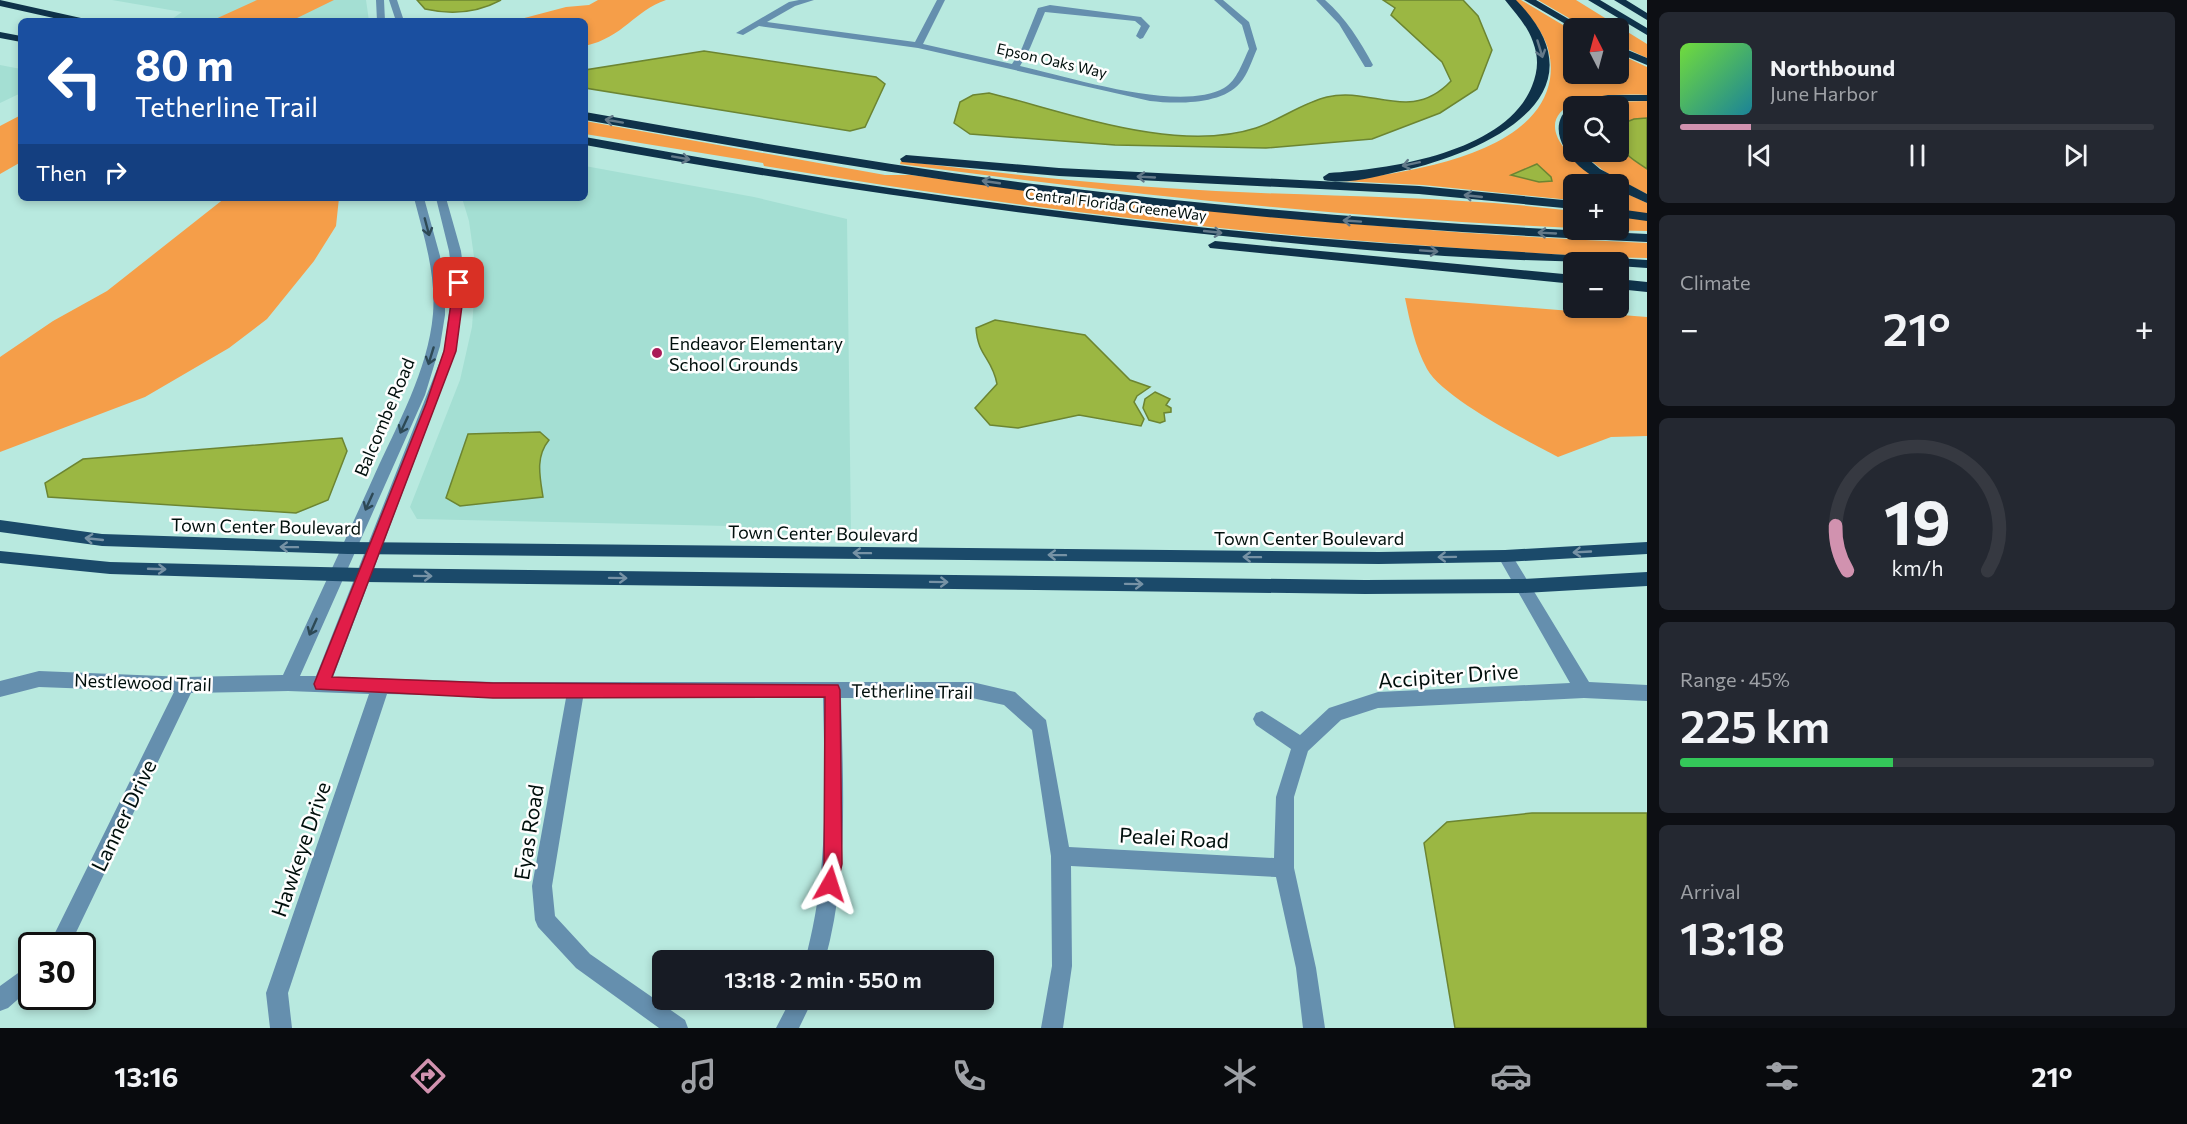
<!DOCTYPE html>
<meta charset="utf-8">
<style>
:root{--surface:#171b24;--page:#242831;--text:#f1f3f6;--muted:#9ea1a6;--line:#363941;--accent:#d192af}
body{margin:0;font-family:Commissioner,sans-serif;background:var(--page);color:var(--text);height:100vh;display:flex;flex-direction:column;font-size:22px;white-space:nowrap}
*{box-sizing:border-box;margin:0}
p{font-size:20px;color:var(--muted)}
.icon{flex:none;width:33px;height:33px;fill:none;stroke:currentColor;stroke-width:2;stroke-linecap:round;stroke-linejoin:round}
.map{position:relative;flex:1;overflow:hidden}
.details{display:flex;flex-direction:column;gap:12px;padding:12px;background:#0d0f14;width:540px}
.details>*{flex:none}
.guide{position:absolute;left:18px;top:18px;width:570px;height:183px;border-radius:9px;box-shadow:0 3px 9px #0003;background:#1a4fa0;color:#fff;overflow:hidden}
.needle{width:39px;rotate:354deg}
.controls{position:absolute;left:1563px;top:18px;display:grid;gap:12px}
.controls a{display:grid;place-items:center;width:66px;height:66px;border-radius:9px;background:var(--surface);box-shadow:0 3px 9px #0003;font-size:30px}
.speed{position:absolute;left:18px;top:932px;display:flex;gap:12px;font-size:30px;font-weight:700;text-align:center}
.speed>*{display:grid;place-content:center;width:78px;height:78px;border-radius:50%;background:var(--surface);box-shadow:0 3px 9px #0003;line-height:1}
.speed .limit{border:3px solid #111;border-radius:9px;background:#fff;color:#111}
.pin{position:absolute;display:grid;place-items:center;width:51px;height:51px;color:#fff;margin:-26px;border-radius:12px;box-shadow:0 3px 9px #0006}
.me{position:absolute;width:66px;margin:-33px;rotate:6deg;stroke-linejoin:round;filter:drop-shadow(0 0 4px #0008)}
.turn{display:flex;align-items:center;gap:21px;height:126px;padding:0 18px;font-size:27px}
.turn .icon{width:78px;height:78px;stroke-width:2.5}
.turn b{display:block;font-size:42px;line-height:51px}
.then{display:flex;align-items:center;height:57px;padding:0 18px;background:#0003;gap:12px;font-size:22px}
.big{font-size:45px;font-weight:600;line-height:1.1}
.details .tile{flex:1;display:flex;flex-direction:column;justify-content:center;gap:9px;min-width:0;padding:0 21px;border-radius:9px;background:var(--page)}
.details .dial{align-items:center;gap:0}
.dial svg{height:156px;overflow:visible;fill:none;stroke:var(--line);stroke-width:7;stroke-linecap:round;text-anchor:middle}
.dial text{fill:var(--text);stroke:none}
.song{display:flex;align-items:center;gap:18px}
.cover{width:72px;height:72px;border-radius:9px;background:linear-gradient(135deg,hsl(100 70% 55%),hsl(190 70% 35%))}
.played{height:6px;border-radius:3px;background:linear-gradient(90deg,var(--accent) 15%,var(--line) 15%)}
.keys{display:flex;justify-content:space-around;direction:ltr}
.heat{display:flex;justify-content:space-between;align-items:center;font-size:33px;direction:ltr}
.charge{height:9px;border-radius:4px;background:linear-gradient(90deg,#34c759 45%,var(--line) 0)}
.trip{position:absolute;left:652px;top:950px;width:342px;height:60px;border-radius:9px;background:var(--surface);box-shadow:0 3px 9px #0003;font-weight:600;line-height:60px;text-align:center}
.menu{display:flex;height:96px;justify-content:space-around;align-items:center;background:#090b0e;color:var(--muted)}
.menu .icon{width:42px;height:42px}
.menu .current{color:var(--accent)}
.menu b{font-size:27px;color:var(--text)}
main{display:flex;flex:1;min-height:0}
.map>svg:first-child{display:block}
</style>
<main>
<div class="map">
<svg width="1647" height="1028" viewBox="0 0 1647 1028">
<rect width="100%" height="100%" fill="#b8e9df"/>
<path fill="#a4dfd3" d="M 112,0 L 366,0 L 369,21 L 184,21 L 172,19 L 182,12 Z
M 0,65 L 21,69 L 21,93 L 0,103 Z
M 585,166 L 754,197 L 847,219 L 851,534 L 758,532 L 728,526 L 417,519 L 410,507 L 460,380 L 472,327 L 476,271 L 469,221 L 462,198 L 585,198 Z"/>
<path fill="#f59e49" d="M 257,0 L 334,0 L 291,21 L 211,21 Z
M 598,0 L 666,0 C 634,11 624,37 585,46 L 585,21 L 513,21 L 566,7 L 589,5 Z
M 1514,0 L 1521,0 L 1573,31 L 1574,74 L 1618,74 L 1619,54 L 1647,67 L 1647,95 C 1557,90 1514,124 1607,184 L 1574,184 L 1573,206 L 1570,200 L 1423,185 L 1340,181 C 1401,173 1537,157 1550,79 C 1555,46 1537,22 1514,0 Z
M 1538,0 L 1576,0 L 1647,44 L 1647,58 L 1619,45 L 1618,28 L 1586,28 Z
M 1647,101 L 1647,118 L 1634,119 L 1619,125 L 1618,106 L 1593,106 L 1612,102 Z
M 21,115 L 21,162 L 0,174 L 0,126 Z
M 585,121 L 885,175 L 911,175 C 1156,208 1400,232 1647,243 L 1647,258 C 1575,257 1502,251 1430,246 C 1207,231 985,203 764,166 L 763,163 L 585,134 Z
M 1619,145 L 1626,155 L 1647,169 L 1647,194 L 1609,175 L 1580,152 L 1618,152 Z
M 901,161 C 1006,174 1110,186 1216,191 C 1336,197 1455,196 1573,211 L 1573,228 C 1348,218 1124,194 900,164 Z
M 1619,190 L 1647,203 L 1647,231 L 1601,230 L 1618,230 Z
M 225,198 L 339,198 L 336,226 L 314,261 L 267,319 L 229,348 L 145,397 L 0,452 L 0,357 L 53,321 L 107,291 Z
M 1405,298 L 1647,317 L 1647,436 L 1611,437 L 1558,457 C 1526,440 1444,399 1427,369 C 1415,347 1410,322 1405,298 Z"/>
<path fill="#9bb743" stroke="#6c8532" stroke-width="1.5" d="M 417,0 L 501,0 C 477,13 452,15 425,9 Z
M 1383,0 L 1463,0 L 1478,16 L 1492,50 L 1477,89 L 1440,113 L 1372,139 L 1266,148 L 1115,145 L 970,134 L 954,123 L 960,102 L 973,95 L 989,93 C 1067,112 1176,154 1256,128 C 1280,120 1302,103 1327,97 C 1372,86 1410,124 1451,81 L 1442,62 L 1391,15 L 1395,8 Z
M 704,51 L 876,77 L 885,84 L 865,127 L 850,131 L 585,88 L 585,70 Z
M 1647,118 L 1647,169 C 1625,154 1618,153 1619,125 L 1634,119 Z
M 1537,164 L 1551,177 L 1552,181 L 1539,182 L 1511,175 Z
M 995,320 L 1085,335 L 1130,380 L 1150,387 L 1137,396 L 1134,402 L 1144,419 L 1141,426 L 1079,415 L 1018,428 L 990,425 L 975,408 L 997,384 C 992,357 978,357 976,328 Z
M 1155,392 L 1170,399 L 1166,405 L 1171,408 L 1171,412 L 1164,413 L 1165,421 L 1160,423 L 1149,420 L 1143,408 L 1145,399 Z
M 540,432 L 549,440 C 535,457 540,477 543,497 L 460,506 L 446,498 L 468,434 Z
M 342,438 L 347,451 L 328,500 L 296,513 L 48,497 L 45,483 L 83,459 Z
M 1532,813 L 1647,813 L 1647,1028 L 1455,1028 L 1424,843 L 1447,822 Z"/>
<g fill="none" stroke-linecap="round" stroke-linejoin="round">
<path fill="#658fae" fill-rule="evenodd" d="M 376,0 L 384,0 L 385,21 L 377,21 Z
M 389,0 L 397,0 L 404,21 L 396,21 Z
M 799,0 L 814,0 L 795,6 L 767,22 L 915,42 L 937,0 L 945,0 L 923,44 L 1012,64 L 1022,48 L 1038,8 L 1050,5 L 1141,17 L 1150,26 L 1143,38 L 1140,39 L 1136,36 L 1141,26 L 1135,21 L 1045,12 L 1030,48 L 1020,66 C 1070,77 1179,113 1224,88 C 1237,81 1243,61 1249,49 L 1242,25 L 1214,0 L 1223,0 L 1249,22 L 1257,49 C 1252,60 1248,74 1240,83 C 1222,105 1176,104 1150,101 L 918,48 L 759,26 L 743,35 L 736,33 L 789,2 Z
M 1316,0 L 1325,0 C 1346,18 1360,41 1373,65 L 1371,67 L 1365,67 L 1339,24 Z
M 414,198 L 424,198 L 440,256 L 445,285 L 445,315 L 440,346 L 425,395 L 300,676 L 316,676 L 444,351 L 453,283 L 449,251 L 436,198 L 446,198 L 461,251 L 465,283 L 456,351 L 333,677 L 493,682 L 972,682 L 1015,692 L 1046,720 L 1069,847 L 1274,858 L 1276,797 L 1291,749 L 1256,725 L 1253,719 L 1256,713 L 1262,711 L 1300,735 L 1329,708 L 1378,692 L 1570,683 L 1500,560 L 1497,556 L 1500,552 L 1510,552 L 1589,682 L 1647,685 L 1647,701 L 1584,698 L 1378,708 L 1341,720 L 1308,751 L 1294,797 L 1294,868 L 1316,968 L 1325,1028 L 1303,1028 L 1296,968 L 1276,877 L 1071,866 L 1072,966 L 1063,1028 L 1041,1028 L 1052,966 L 1051,856 L 1032,730 L 1004,705 L 972,698 L 841,698 C 843,787 849,874 825,960 L 805,960 C 829,874 825,787 823,698 L 583,698 L 552,886 L 555,916 L 590,954 L 685,1020 L 688,1028 L 659,1028 L 576,968 L 538,927 L 535,920 L 532,886 L 566,698 L 387,694 L 288,993 L 292,1028 L 270,1028 L 266,993 L 369,694 L 288,691 L 191,693 L 70,945 L 49,945 L 174,692 L 39,687 L 0,697 L 0,681 L 39,671 L 186,677 L 283,675 C 313,609 344,543 374,476 C 397,425 428,371 433,314 C 436,274 424,236 414,198 Z
M 32,963 L 32,987 L 8,1008 L 0,1011 L 0,986 Z
M 791,999 L 813,999 L 799,1028 L 776,1028 Z"/>
<path fill="#1b4a6a" fill-rule="evenodd" d="M 0,520 L 102,534 L 348,542 L 1379,552 L 1505,550 L 1647,542 L 1647,554 L 1505,562 L 1379,564 L 348,554 L 102,546 L 0,532 Z
M 0,551 L 110,562 L 364,568 L 1365,580 L 1523,579 L 1647,572 L 1647,586 L 1523,593 L 1365,594 L 364,582 L 110,574 L 0,563 Z"/>
<path fill="#0f324a" fill-rule="evenodd" d="M 0,0 L 81,18 L 86,21 L 67,21 L 0,6 Z
M 1505,0 L 1516,0 C 1611,96 1483,153 1401,171 C 1379,176 1347,185 1324,180 L 1323,177 L 1329,173 C 1391,169 1506,152 1532,86 C 1538,71 1539,58 1533,42 C 1527,25 1516,14 1505,0 Z
M 1524,0 L 1536,0 L 1584,28 L 1574,29 Z
M 1588,0 L 1600,0 L 1647,28 L 1647,35 Z
M 1614,0 L 1626,0 L 1647,13 L 1647,20 Z
M 0,32 L 21,36 L 21,42 L 0,38 Z
M 1618,46 L 1647,58 L 1647,65 L 1618,53 Z
M 1608,95 L 1647,95 L 1647,101 L 1608,101 L 1589,106 L 1574,106 L 1569,131 L 1574,152 L 1580,152 L 1600,169 L 1647,194 L 1647,203 L 1618,190 L 1618,184 C 1586,184 1534,132 1572,105 C 1581,99 1597,97 1608,95 Z
M 585,112 C 737,139 889,166 1042,185 C 1243,210 1445,225 1647,234 L 1647,242 C 1445,233 1243,218 1042,193 C 889,174 737,147 585,120 Z
M 585,137 C 835,183 1088,220 1341,240 C 1443,248 1545,253 1647,260 L 1647,268 L 1618,266 L 1618,262 C 1488,262 1354,250 1223,236 C 1009,214 796,183 585,145 Z
M 906,155 L 1059,168 L 1419,186 L 1574,201 L 1574,209 L 1419,194 L 1059,176 L 902,162 L 900,159 Z
M 1618,209 L 1647,213 L 1647,221 L 1618,217 Z
M 1215,241 L 1574,275 L 1574,284 L 1210,248 L 1208,245 Z
M 1618,279 L 1647,282 L 1647,292 L 1618,289 Z"/>
</g>
<defs><path id="oneway-shaft" d="M-6 0H5M1.5-3L5.5 0L1.5 3" fill="none" stroke-width="1.6" stroke-linecap="round" stroke-linejoin="round" transform="scale(1.5)"/></defs>
<g stroke="#637989">
<use href="#oneway-shaft" transform="translate(1540 49) rotate(73)"/>
<use href="#oneway-shaft" transform="translate(614 121) rotate(-170)"/>
<use href="#oneway-shaft" transform="translate(681 158) rotate(10)"/>
<use href="#oneway-shaft" transform="translate(1411 164) rotate(168)"/>
<use href="#oneway-shaft" transform="translate(1146 177) rotate(-177)"/>
<use href="#oneway-shaft" transform="translate(991 182) rotate(-172)"/>
<use href="#oneway-shaft" transform="translate(1473 196) rotate(-174)"/>
<use href="#oneway-shaft" transform="translate(1352 221) rotate(-176)"/>
<use href="#oneway-shaft" transform="translate(1213 232) rotate(6)"/>
<use href="#oneway-shaft" transform="translate(1547 233) rotate(-177)"/>
<use href="#oneway-shaft" transform="translate(1429 251) rotate(4)"/>
</g>
<g stroke="#2d4955">
<use href="#oneway-shaft" transform="translate(427 227) rotate(75)"/>
<use href="#oneway-shaft" transform="translate(431 356) rotate(107)"/>
<use href="#oneway-shaft" transform="translate(404 425) rotate(115)"/>
<use href="#oneway-shaft" transform="translate(369 502) rotate(114)"/>
<use href="#oneway-shaft" transform="translate(313 627) rotate(114)"/>
</g>
<g stroke="#7692a5">
<use href="#oneway-shaft" transform="translate(94 539) rotate(-174)"/>
<use href="#oneway-shaft" transform="translate(289 547) rotate(-179)"/>
<use href="#oneway-shaft" transform="translate(1582 552) rotate(177)"/>
<use href="#oneway-shaft" transform="translate(862 553) rotate(-179)"/>
<use href="#oneway-shaft" transform="translate(1057 555) rotate(-179)"/>
<use href="#oneway-shaft" transform="translate(1252 557) rotate(-179)"/>
<use href="#oneway-shaft" transform="translate(1447 557) rotate(179)"/>
<use href="#oneway-shaft" transform="translate(157 569) rotate(2)"/>
<use href="#oneway-shaft" transform="translate(423 576) rotate(1)"/>
<use href="#oneway-shaft" transform="translate(618 578) rotate(1)"/>
<use href="#oneway-shaft" transform="translate(939 582) rotate(1)"/>
<use href="#oneway-shaft" transform="translate(1134 584) rotate(1)"/>
</g>
<path fill="#e11d48" stroke="#92132f" stroke-width="1.5" d="M 459,279 L 465,283 L 456,351 L 332,677 L 493,683 L 838,685 L 840,690 L 842,864 L 836,891 L 830,893 L 823,891 L 820,884 L 824,864 L 825,697 L 493,698 L 316,689 L 314,684 L 426,404 L 444,351 L 454,283 Z"/>
<circle fill="#aa1b58" stroke="#fefefe" stroke-width="2" cx="657" cy="353" r="6"/>
<g text-anchor="middle" dominant-baseline="central" stroke-width="5" stroke-linejoin="round" paint-order="stroke">
<g font-size="15" fill="#000f0c" stroke="#fefefe">
<text transform="translate(1052 60) rotate(13)">Epson Oaks Way</text>
<text transform="translate(1116 204) rotate(7)">Central Florida GreeneWay</text>
</g>
<g font-size="18" fill="#000f0c" stroke="#fefefe" text-anchor="start">
<text x="669" y="343">Endeavor Elementary<tspan x="669" dy="21">School Grounds</tspan></text>
</g>
<g font-size="18" fill="#000f0c" stroke="#fefefe">
<text transform="translate(384 417) rotate(-67)">Balcombe Road</text>
<text transform="translate(266 526) rotate(1)">Town Center Boulevard</text>
<text transform="translate(823 533) rotate(1)">Town Center Boulevard</text>
<text x="1309" y="538">Town Center Boulevard</text>
<text transform="translate(143 682) rotate(2)">Nestlewood Trail</text>
<text transform="translate(912 691) rotate(1)">Tetherline Trail</text>
</g>
<g font-size="21" fill="#000f0c" stroke="#fefefe">
<text transform="translate(1448 675) rotate(-4)">Accipiter Drive</text>
<text transform="translate(123 815) rotate(-64)">Lanner Drive</text>
<text transform="translate(528 832) rotate(-81)">Eyas Road</text>
<text transform="translate(1174 837) rotate(3)">Pealei Road</text>
<text transform="translate(300 849) rotate(-71)">Hawkeye Drive</text>
</g>
</g>
</svg>
<div class="controls">
<a><svg class="needle" viewBox="-14 -14 28 28"><path d="M0-13l5 13h-10z" fill="#e53935"/><path d="M0 13l5-13h-10z" fill="#9ea1a6"/></svg></a>
<a><svg class="icon" aria-label="search" viewBox="0 0 24 24"><circle cx="10" cy="10" r="6"/><path d="M15 15l6 6"/></svg></a>
<a>+</a>
<a>−</a>
</div>
<div class="speed"><div class="limit">30</div></div>
<div class="pin" style="left:459px;top:283px;background:#d93025"><svg class="icon" aria-label="arrive" viewBox="0 0 24 24"><path d="M6 21V4h12l-3 4 3 4H6"/></svg></div>
<svg class="me" style="left:830px;top:884px" viewBox="-20 -20 40 40"><path d="M0-17L14 15 0 8-14 15z" fill="#e11d48" stroke="#fff" stroke-width="4"/></svg>
<div class="trip">13:18 · 2 min · 550 m</div>
<div class="guide">
<div class="turn"><svg class="icon" aria-label="left" viewBox="0 0 24 24"><path d="M17 20v-9H6M10 6l-5 5 5 5"/></svg><div><b>80 m</b>Tetherline Trail</div></div>
<div class="then">Then<svg class="icon" aria-label="right" viewBox="0 0 24 24"><path d="M7 20v-9h11M14 6l5 5-5 5"/></svg></div>
</div>
</div>
<section class="details">
<div class="tile">
<div class="song"><i class="cover"></i><div><b>Northbound</b><p>June Harbor</p></div></div>
<div class="played"></div>
<div class="keys"><svg class="icon" aria-label="previous" viewBox="0 0 24 24"><path d="M18 5L8 12l10 7zM5 5v14"/></svg><svg class="icon" aria-label="pause" viewBox="0 0 24 24"><path d="M8 5v14M16 5v14"/></svg><svg class="icon" aria-label="next" viewBox="0 0 24 24"><path d="M6 5l10 7-10 7zM19 5v14"/></svg></div>
</div>
<div class="tile"><p>Climate</p>
<div class="heat"><a>−</a><b class="big">21°</b><a>+</a></div>
</div>
<div class="tile dial"><svg viewBox="0 0 100 80">
<path d="M14 69A42 42 0 1 1 86 69"/>
<path d="M14 69A42 42 0 0 1 8 46" stroke="#d192af"/>
<text x="50" y="56" font-size="32" font-weight="700">19</text>
<text x="50" y="72" font-size="11">km/h</text>
</svg></div>
<div class="tile"><p>Range · 45%</p><b class="big">225 km</b><div class="charge"></div></div>
<div class="tile"><p>Arrival</p><b class="big">13:18</b></div>
</section>
</main>
<nav class="menu">
<b>13:16</b>
<svg class="icon current" aria-label="directions" viewBox="0 0 24 24"><path d="M12 3l9 9-9 9-9-9zM9 14v-3h6M13 9l2 2-2 2"/></svg>
<svg class="icon" aria-label="music" viewBox="0 0 24 24"><path d="M9 18V5l10-2v13"/><circle cx="6" cy="18" r="3"/><circle cx="16" cy="16" r="3"/></svg>
<svg class="icon" aria-label="phone" viewBox="0 0 24 24"><path d="M5 4h4l2 5-3 2q2 4 5 5l2-3 5 2v4C11 20 4 13 5 4z"/></svg>
<svg class="icon" aria-label="climate" viewBox="0 0 24 24"><path d="M12 3v18M4 7l16 10M4 17L20 7"/></svg>
<svg class="icon" aria-label="car" viewBox="0 0 24 24"><path d="M5 17H2v-5l4-1 3-4h7l3 4 3 1v5h-3M9 17h6M6 11h13"/><circle cx="7" cy="17" r="2"/><circle cx="17" cy="17" r="2"/></svg>
<svg class="icon" aria-label="filters" viewBox="0 0 24 24"><path d="M4 7h16M4 17h16"/><circle cx="9" cy="7" r="2"/><circle cx="15" cy="17" r="2"/></svg>
<b>21°</b>
</nav>
